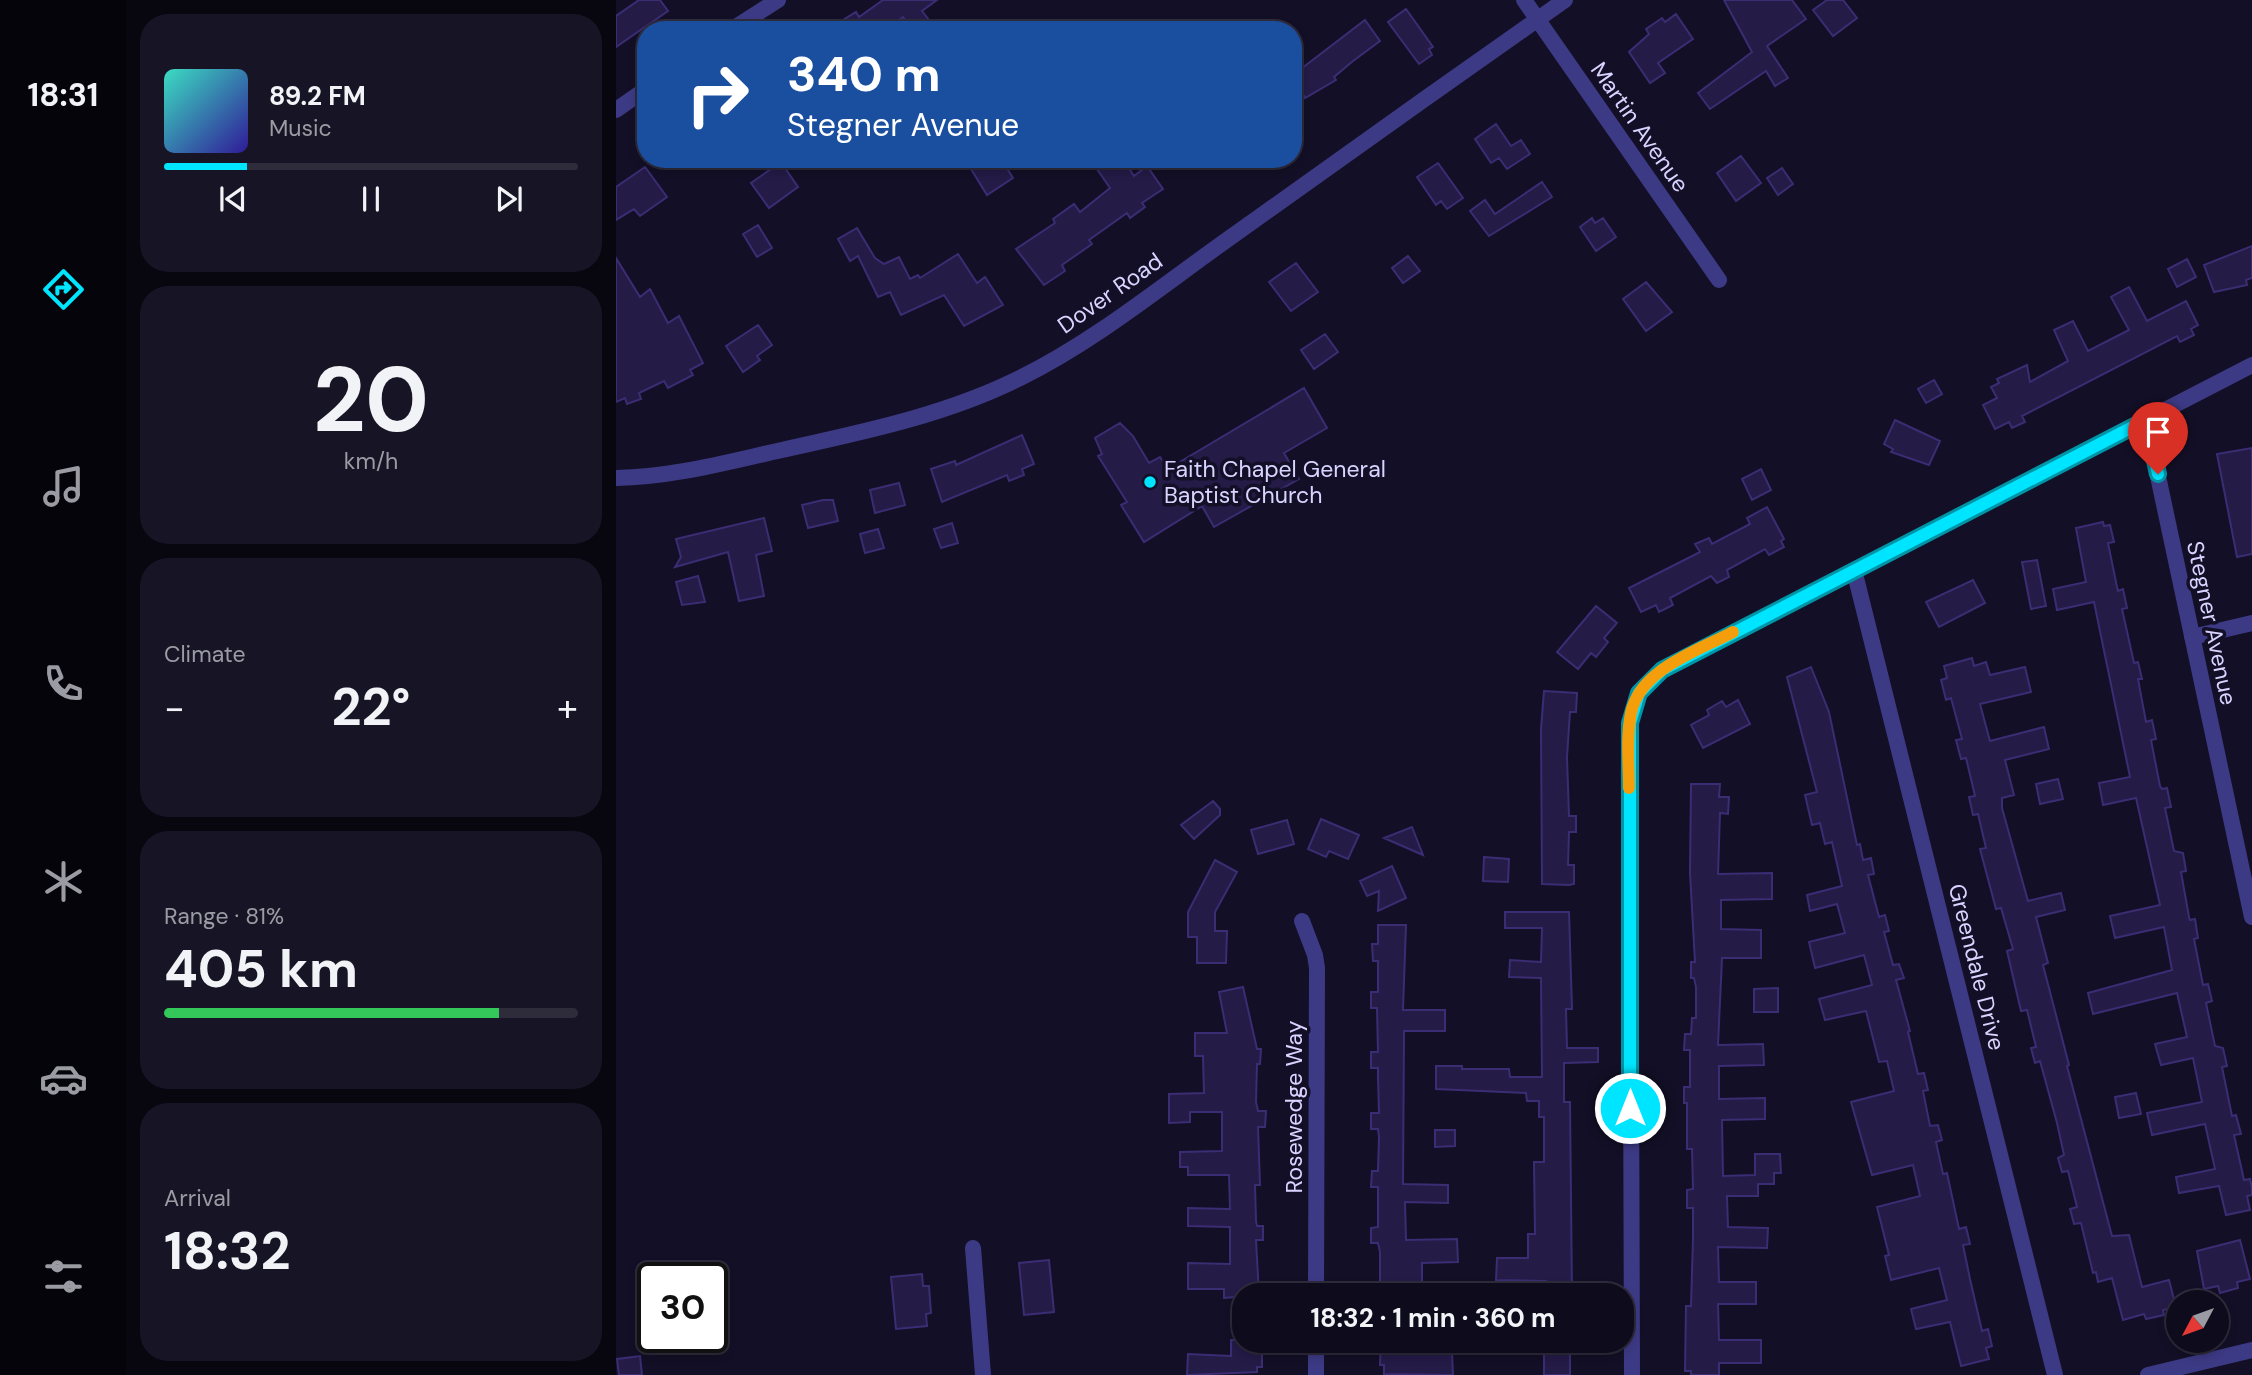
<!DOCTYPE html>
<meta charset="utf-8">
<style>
:root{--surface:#0e0b1c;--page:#171425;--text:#f1f3f6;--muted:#9b9ba3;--line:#2e2b3b;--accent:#00e5ff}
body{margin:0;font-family:"DM Sans",sans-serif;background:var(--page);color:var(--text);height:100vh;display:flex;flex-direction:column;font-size:26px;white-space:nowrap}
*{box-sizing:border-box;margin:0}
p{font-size:23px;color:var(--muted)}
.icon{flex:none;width:38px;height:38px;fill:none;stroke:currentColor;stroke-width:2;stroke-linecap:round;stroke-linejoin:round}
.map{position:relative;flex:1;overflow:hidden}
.drawer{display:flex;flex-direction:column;gap:14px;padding:14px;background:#08060f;width:490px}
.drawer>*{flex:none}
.top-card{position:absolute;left:21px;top:21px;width:665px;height:147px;border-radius:28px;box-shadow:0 4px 10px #0003,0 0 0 2px var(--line);background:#1a4fa0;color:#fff;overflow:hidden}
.needle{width:46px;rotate:229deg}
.tools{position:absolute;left:1550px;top:1290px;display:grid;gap:14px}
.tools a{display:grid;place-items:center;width:63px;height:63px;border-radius:50%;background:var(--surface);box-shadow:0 4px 10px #0003,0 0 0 2px var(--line);font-size:35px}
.speed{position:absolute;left:21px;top:1262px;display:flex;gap:14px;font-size:35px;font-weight:700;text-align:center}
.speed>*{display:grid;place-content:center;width:91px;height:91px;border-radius:50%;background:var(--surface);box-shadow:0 4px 10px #0003,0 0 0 2px var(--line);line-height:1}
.speed .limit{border:4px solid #111;border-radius:10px;background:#fff;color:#111}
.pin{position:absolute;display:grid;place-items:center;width:60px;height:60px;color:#fff;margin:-72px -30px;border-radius:50% 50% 50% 0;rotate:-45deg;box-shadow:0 0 7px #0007}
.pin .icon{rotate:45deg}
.me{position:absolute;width:77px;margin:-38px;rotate:0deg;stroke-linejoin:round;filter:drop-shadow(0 0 5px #0008)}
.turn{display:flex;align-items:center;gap:24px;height:147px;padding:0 35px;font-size:32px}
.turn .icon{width:91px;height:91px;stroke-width:2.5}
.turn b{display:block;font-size:49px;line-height:60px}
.big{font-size:52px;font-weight:700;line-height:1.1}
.drawer .tile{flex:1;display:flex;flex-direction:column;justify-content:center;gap:10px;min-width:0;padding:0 24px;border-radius:28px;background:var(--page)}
.drawer .dial{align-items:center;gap:0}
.dial b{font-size:91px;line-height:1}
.song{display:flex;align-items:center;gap:21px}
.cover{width:84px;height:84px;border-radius:10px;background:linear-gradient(135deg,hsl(170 70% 55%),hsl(250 70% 35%))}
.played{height:7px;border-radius:4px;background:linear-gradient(90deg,var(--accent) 20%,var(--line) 20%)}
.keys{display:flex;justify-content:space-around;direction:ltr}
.heat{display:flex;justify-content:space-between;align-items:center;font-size:38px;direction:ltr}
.charge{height:10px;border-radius:5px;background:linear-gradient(90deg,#34c759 81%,var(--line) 0)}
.trip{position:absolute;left:616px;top:1283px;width:402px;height:70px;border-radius:28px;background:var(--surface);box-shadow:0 4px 10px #0003,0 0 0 2px var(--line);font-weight:700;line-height:70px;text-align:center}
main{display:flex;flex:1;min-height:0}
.tab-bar{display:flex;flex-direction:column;width:126px;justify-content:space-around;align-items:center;background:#06040b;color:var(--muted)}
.tab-bar .icon{width:49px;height:49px}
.tab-bar .selected{color:var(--accent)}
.tab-bar b{font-size:32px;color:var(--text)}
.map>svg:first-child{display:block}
</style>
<main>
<nav class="tab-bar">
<b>18:31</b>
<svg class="icon selected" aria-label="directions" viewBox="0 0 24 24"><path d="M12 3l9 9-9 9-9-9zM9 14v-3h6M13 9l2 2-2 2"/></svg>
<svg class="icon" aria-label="music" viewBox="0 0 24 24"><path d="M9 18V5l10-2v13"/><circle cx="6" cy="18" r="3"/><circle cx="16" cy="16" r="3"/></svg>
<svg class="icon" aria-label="phone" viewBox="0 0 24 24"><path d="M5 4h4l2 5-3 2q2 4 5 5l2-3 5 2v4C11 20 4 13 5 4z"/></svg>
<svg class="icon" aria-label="climate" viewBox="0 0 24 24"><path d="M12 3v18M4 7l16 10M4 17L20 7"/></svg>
<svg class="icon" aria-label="car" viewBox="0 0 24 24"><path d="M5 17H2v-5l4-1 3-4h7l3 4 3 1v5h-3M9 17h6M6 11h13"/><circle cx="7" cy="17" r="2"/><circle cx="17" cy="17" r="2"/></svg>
<svg class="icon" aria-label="filters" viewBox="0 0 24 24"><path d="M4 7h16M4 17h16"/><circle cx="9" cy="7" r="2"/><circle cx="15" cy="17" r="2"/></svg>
</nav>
<section class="drawer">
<div class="tile">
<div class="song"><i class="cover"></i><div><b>89.2 FM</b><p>Music</p></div></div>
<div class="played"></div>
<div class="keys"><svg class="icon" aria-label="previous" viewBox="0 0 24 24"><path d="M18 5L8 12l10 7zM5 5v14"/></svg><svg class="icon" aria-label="pause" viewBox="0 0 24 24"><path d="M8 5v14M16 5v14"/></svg><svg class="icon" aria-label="next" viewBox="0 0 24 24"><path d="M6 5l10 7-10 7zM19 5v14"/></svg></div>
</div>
<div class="tile dial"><b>20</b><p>km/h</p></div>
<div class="tile"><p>Climate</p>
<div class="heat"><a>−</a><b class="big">22°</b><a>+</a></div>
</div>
<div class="tile"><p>Range · 81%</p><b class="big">405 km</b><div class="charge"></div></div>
<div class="tile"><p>Arrival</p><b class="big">18:32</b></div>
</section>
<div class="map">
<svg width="1636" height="1375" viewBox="0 0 1636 1375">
<rect width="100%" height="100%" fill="#130f26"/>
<path fill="#241b47" stroke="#3b2d73" stroke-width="2" d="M 23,0 L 44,0 L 52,11 L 0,47 L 0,16 Z
M 267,0 L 321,0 L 306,11 L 321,30 L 296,30 L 287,17 L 270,30 L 211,30 L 240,12 L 243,17 Z
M 1108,0 L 1176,0 L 1190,19 L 1151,46 L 1172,78 L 1159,86 L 1150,71 L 1094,109 L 1082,93 L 1136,52 Z
M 1211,0 L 1227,0 L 1241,18 L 1217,36 L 1197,10 Z
M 790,9 L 817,47 L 813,49 L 816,55 L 803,64 L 772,22 Z
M 1060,14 L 1077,39 L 1042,63 L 1049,73 L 1034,83 L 1013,52 L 1033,34 L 1030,29 L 1046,18 L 1049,22 Z
M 749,20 L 764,41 L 737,61 L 718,77 L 720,80 L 689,98 L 677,75 Z
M 880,124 L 895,146 L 905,140 L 914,154 L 891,169 L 883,158 L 875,163 L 859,139 Z
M 1125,156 L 1145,183 L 1120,201 L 1101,173 Z
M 385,159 L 397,178 L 371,195 L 355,169 L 370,159 Z
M 474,159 L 507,159 L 518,176 L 531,166 L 547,189 L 526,203 L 529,207 L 514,218 L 511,213 L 473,240 L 476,244 L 446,265 L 449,271 L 428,285 L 400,249 L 439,223 L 437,219 L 458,204 L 464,212 L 494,188 Z
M 165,162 L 182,187 L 153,208 L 135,183 Z
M 822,163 L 847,198 L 831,209 L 825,201 L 820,205 L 801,177 Z
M 29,167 L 51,197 L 24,216 L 18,209 L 0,220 L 0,187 Z
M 1166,168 L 1177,184 L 1162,195 L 1151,178 Z
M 926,182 L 936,197 L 873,236 L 854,211 L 869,200 L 879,214 Z
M 976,218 L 979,223 L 987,218 L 1000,237 L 980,251 L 964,227 Z
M 142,225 L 156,248 L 141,257 L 127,234 Z
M 241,228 L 259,258 L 268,264 L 283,257 L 294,279 L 302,275 L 304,278 L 342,254 L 361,283 L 369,277 L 387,305 L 348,326 L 328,295 L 285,315 L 274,292 L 262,297 L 242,256 L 234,261 L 222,239 Z
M 1636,246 L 1636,278 L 1630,280 L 1631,285 L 1598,292 L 1588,265 Z
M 792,256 L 804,271 L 787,283 L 776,268 Z
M 0,258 L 24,297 L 34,289 L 52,323 L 63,316 L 87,363 L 74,370 L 77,375 L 52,388 L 48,381 L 23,393 L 25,399 L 11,404 L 9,398 L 0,402 Z
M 1571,259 L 1580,277 L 1561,287 L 1552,269 Z
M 680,263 L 702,292 L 675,311 L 653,282 Z
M 1030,282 L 1056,312 L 1030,331 L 1007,299 Z
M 1513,287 L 1531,321 L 1570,301 L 1582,325 L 1575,329 L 1578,335 L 1564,342 L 1561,336 L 1406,416 L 1409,422 L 1396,428 L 1393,422 L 1379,429 L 1367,405 L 1381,398 L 1375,387 L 1383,383 L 1381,379 L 1411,365 L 1414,382 L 1452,361 L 1438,330 L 1457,321 L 1472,351 L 1513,330 L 1495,297 Z
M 142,325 L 156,345 L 141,356 L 144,360 L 127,372 L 110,346 Z
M 709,334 L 722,352 L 698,369 L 685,350 Z
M 1318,380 L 1326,394 L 1310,403 L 1302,389 Z
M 688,388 L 711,428 L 668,453 L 683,479 L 598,527 L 586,506 L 528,542 L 505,505 L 511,502 L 482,456 L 486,454 L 479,438 L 504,423 L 517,436 L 533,463 L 544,457 L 552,469 Z
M 1279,420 L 1324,441 L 1313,465 L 1275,452 L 1277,449 L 1268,444 Z
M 406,435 L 418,464 L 406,469 L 408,475 L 393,481 L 391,475 L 326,502 L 315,469 L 339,461 L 340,465 Z
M 1636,448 L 1636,554 L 1621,557 L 1601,454 Z
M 1145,469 L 1155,490 L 1136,500 L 1126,479 Z
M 283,483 L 289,505 L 259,513 L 254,490 Z
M 207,500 L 217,500 L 222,521 L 192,528 L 186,505 Z
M 1151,507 L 1168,539 L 1165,541 L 1168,547 L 1153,555 L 1149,549 L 1111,570 L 1113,577 L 1101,583 L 1095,576 L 1054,598 L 1057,605 L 1043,612 L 1040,605 L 1025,612 L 1013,588 L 1084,552 L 1079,544 L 1093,538 L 1096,544 L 1134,524 L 1131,518 Z
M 148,518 L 156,551 L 140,555 L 148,596 L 123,601 L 112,552 L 59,567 L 65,557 L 60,539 Z
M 1487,522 L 1488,526 L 1494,525 L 1498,542 L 1492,543 L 1501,587 L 1502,591 L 1507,589 L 1511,608 L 1506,609 L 1518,663 L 1522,662 L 1526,679 L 1522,679 L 1530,722 L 1536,720 L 1540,739 L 1535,740 L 1544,786 L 1546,789 L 1551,788 L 1555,807 L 1549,808 L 1558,851 L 1567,853 L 1570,871 L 1565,872 L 1573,917 L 1574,920 L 1579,919 L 1582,938 L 1578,939 L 1587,985 L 1592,984 L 1596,1001 L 1590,1003 L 1599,1046 L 1607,1048 L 1611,1066 L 1606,1067 L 1616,1116 L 1620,1115 L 1625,1134 L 1618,1135 L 1628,1180 L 1634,1179 L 1636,1188 L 1636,1195 L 1631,1196 L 1634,1210 L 1610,1215 L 1603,1186 L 1563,1193 L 1560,1177 L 1599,1169 L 1589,1124 L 1536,1135 L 1531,1113 L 1586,1102 L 1577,1058 L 1545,1065 L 1539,1044 L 1571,1037 L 1561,993 L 1477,1014 L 1472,993 L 1556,970 L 1548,927 L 1499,938 L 1494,916 L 1544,905 L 1520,798 L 1487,805 L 1483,783 L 1514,777 L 1478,602 L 1441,610 L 1437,589 L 1470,582 L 1460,528 Z
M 336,523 L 342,543 L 325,548 L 318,529 Z
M 262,529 L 268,548 L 249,553 L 244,534 Z
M 1421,560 L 1430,606 L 1415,609 L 1406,562 Z
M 82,576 L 89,602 L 66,605 L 60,582 Z
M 1357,580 L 1369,603 L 1323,627 L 1310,602 Z
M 980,606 L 1001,623 L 988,638 L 992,642 L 980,657 L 975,653 L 962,669 L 941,652 Z
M 1356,658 L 1358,666 L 1370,662 L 1374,675 L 1409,667 L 1415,692 L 1364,704 L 1374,741 L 1428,727 L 1433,749 L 1389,760 L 1398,795 L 1386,798 L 1386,808 L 1412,901 L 1445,893 L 1449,910 L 1420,917 L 1432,963 L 1427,965 L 1453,1065 L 1451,1066 L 1496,1236 L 1513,1235 L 1526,1287 L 1553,1280 L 1560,1307 L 1547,1310 L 1548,1315 L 1530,1319 L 1528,1314 L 1507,1320 L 1496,1278 L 1482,1282 L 1480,1272 L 1477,1273 L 1465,1223 L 1458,1224 L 1454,1209 L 1461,1207 L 1452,1171 L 1446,1172 L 1442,1158 L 1448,1155 L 1441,1123 L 1424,1061 L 1419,1063 L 1415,1048 L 1420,1047 L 1411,1010 L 1405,1011 L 1391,951 L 1397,949 L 1385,908 L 1380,909 L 1364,849 L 1370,848 L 1362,814 L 1357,815 L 1353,797 L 1359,796 L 1350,758 L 1345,759 L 1340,740 L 1346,739 L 1335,698 L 1330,700 L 1325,680 L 1331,678 L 1328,666 Z
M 1195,667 L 1213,712 L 1241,845 L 1244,844 L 1247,860 L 1255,858 L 1258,874 L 1252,875 L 1263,917 L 1269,915 L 1273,931 L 1268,932 L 1277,965 L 1283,964 L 1288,978 L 1280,980 L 1294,1031 L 1292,1032 L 1302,1074 L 1308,1073 L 1312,1090 L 1307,1091 L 1314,1126 L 1322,1125 L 1326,1140 L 1320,1142 L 1327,1174 L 1331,1173 L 1343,1229 L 1350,1227 L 1354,1244 L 1347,1245 L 1354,1279 L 1366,1331 L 1372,1329 L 1376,1346 L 1370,1348 L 1373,1359 L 1345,1366 L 1334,1322 L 1300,1329 L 1295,1309 L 1331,1300 L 1323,1268 L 1275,1280 L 1269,1256 L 1273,1255 L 1261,1207 L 1304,1196 L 1297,1165 L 1256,1175 L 1235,1102 L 1278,1091 L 1271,1061 L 1263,1062 L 1250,1011 L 1209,1020 L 1203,999 L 1256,985 L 1248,955 L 1199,968 L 1193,942 L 1229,933 L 1221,904 L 1194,911 L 1191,895 L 1226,886 L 1216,842 L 1209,844 L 1204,823 L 1196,825 L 1189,795 L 1201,792 L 1171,677 Z
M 928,691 L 961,693 L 960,712 L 954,712 L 951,757 L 953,816 L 960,816 L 960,832 L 953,832 L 952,865 L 958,865 L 958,884 L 953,885 L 926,884 L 925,729 Z
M 1122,700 L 1134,724 L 1087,748 L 1075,725 L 1093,715 L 1091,710 L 1106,701 L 1110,707 Z
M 1442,779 L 1447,799 L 1424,804 L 1420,784 Z
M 1075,784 L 1104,784 L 1103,797 L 1113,797 L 1112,814 L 1104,813 L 1102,874 L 1156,873 L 1156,899 L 1105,900 L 1105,929 L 1145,930 L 1145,958 L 1106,958 L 1102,1045 L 1147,1044 L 1148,1065 L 1103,1066 L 1103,1099 L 1149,1098 L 1149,1119 L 1106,1120 L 1107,1176 L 1139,1175 L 1139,1154 L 1164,1154 L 1165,1173 L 1158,1173 L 1158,1184 L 1142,1184 L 1142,1196 L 1111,1196 L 1112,1227 L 1152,1228 L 1151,1248 L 1102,1247 L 1103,1282 L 1140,1282 L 1140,1304 L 1102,1304 L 1103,1340 L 1145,1340 L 1145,1363 L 1103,1363 L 1103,1375 L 1075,1375 L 1075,1371 L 1069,1371 L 1070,1306 L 1075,1306 L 1077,1238 L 1077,1208 L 1071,1208 L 1071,1190 L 1077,1189 L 1076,1149 L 1071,1149 L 1071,1103 L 1068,1103 L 1068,1087 L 1074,1087 L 1074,1050 L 1068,1050 L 1069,1034 L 1075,1034 L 1076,1018 L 1080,1018 L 1080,987 L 1078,978 L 1075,978 L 1075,962 L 1079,962 L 1074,873 Z
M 597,801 L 604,809 L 604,815 L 578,839 L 565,825 Z
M 705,819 L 743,835 L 732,859 L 713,851 L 710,857 L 692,849 Z
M 671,820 L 678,844 L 642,854 L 635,830 Z
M 796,827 L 807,855 L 768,838 Z
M 868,857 L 893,859 L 892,882 L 867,881 Z
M 599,860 L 621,872 L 599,912 L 599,931 L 611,931 L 610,963 L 581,963 L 581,937 L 572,937 L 572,912 Z
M 776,866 L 790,898 L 762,911 L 763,891 L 751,896 L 744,881 Z
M 889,912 L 953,912 L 956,1009 L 950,1009 L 951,1048 L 982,1048 L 982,1062 L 948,1063 L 948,1102 L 954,1102 L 956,1295 L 930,1295 L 930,1281 L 880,1280 L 881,1258 L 912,1258 L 912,1234 L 919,1234 L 918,1162 L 928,1162 L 928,1117 L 923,1117 L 923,1101 L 911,1101 L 910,1093 L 820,1089 L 820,1066 L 846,1066 L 846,1069 L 893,1069 L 894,1077 L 926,1077 L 925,978 L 893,977 L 894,960 L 925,962 L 926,928 L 889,928 Z
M 762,925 L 790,925 L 787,1010 L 829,1010 L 829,1031 L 788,1031 L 787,1184 L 832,1185 L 832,1203 L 789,1202 L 790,1240 L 841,1239 L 842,1262 L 806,1263 L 806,1295 L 764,1295 L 764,1252 L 762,1243 L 755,1243 L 755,1228 L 762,1227 L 762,1187 L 755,1187 L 756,1171 L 762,1171 L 763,1137 L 762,1129 L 755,1129 L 755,1113 L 763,1113 L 762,1077 L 762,1068 L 755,1068 L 755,1052 L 762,1052 L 761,1008 L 755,1008 L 755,992 L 762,992 L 762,961 L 757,961 L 756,944 L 762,944 Z
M 627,987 L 641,1049 L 645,1049 L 644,1064 L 641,1064 L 640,1102 L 642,1111 L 650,1111 L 649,1127 L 642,1127 L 644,1185 L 639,1185 L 640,1221 L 641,1226 L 647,1226 L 647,1240 L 640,1240 L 643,1295 L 608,1298 L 608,1289 L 572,1289 L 572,1263 L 614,1264 L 614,1227 L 572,1226 L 572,1208 L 614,1209 L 613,1175 L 572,1175 L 572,1167 L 564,1167 L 564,1152 L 606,1151 L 606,1112 L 574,1112 L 574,1122 L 553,1123 L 553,1094 L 588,1093 L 587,1056 L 579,1056 L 579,1033 L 611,1033 L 603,992 Z
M 1162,988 L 1162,1012 L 1138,1012 L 1138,989 Z
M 1520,1093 L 1525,1114 L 1503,1118 L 1499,1097 Z
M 819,1130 L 839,1130 L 839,1146 L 819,1147 Z
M 1624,1240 L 1634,1279 L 1621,1282 L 1622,1288 L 1604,1293 L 1602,1286 L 1588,1289 L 1581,1251 Z
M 433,1260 L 438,1312 L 408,1315 L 403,1263 Z
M 306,1274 L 307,1286 L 313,1286 L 315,1313 L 310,1314 L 311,1326 L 280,1329 L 275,1277 Z
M 615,1340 L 641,1340 L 641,1351 L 646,1351 L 646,1367 L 641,1367 L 641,1372 L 571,1375 L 572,1354 L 615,1356 Z
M 765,1340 L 791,1340 L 791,1353 L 836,1353 L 837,1375 L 768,1374 L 768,1365 L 764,1365 Z
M 928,1341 L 954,1341 L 954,1375 L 928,1375 Z
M 24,1356 L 26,1375 L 3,1375 L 1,1359 Z"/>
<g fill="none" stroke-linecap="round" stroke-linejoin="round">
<path stroke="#3d3a85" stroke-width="16" d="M 908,0 L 1103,280
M 115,30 L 162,0
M 0,110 L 30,89
M 1530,420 L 1636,917
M 0,478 C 57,477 111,462 166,450 C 247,432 330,415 404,378 C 477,342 542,289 608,242 C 721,161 835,80 949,0
M 1238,570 L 1439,1375
M 1576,637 L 1636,623
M 686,921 L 699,955 L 701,968 L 700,1295
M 357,1248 L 367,1375
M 700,1375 L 700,1340
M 1016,1375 L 1014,723 L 1023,693 L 1046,670 L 1636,365
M 1532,1375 L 1636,1350"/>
</g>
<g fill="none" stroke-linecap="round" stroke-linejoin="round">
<g stroke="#0095a6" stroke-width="18">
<path id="route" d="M 1014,1108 L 1014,723 L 1023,693 L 1046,670 L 1530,420 L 1542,474"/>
</g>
<use href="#route" stroke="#00e5ff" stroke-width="12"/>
<path stroke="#f59e0b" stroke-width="12" d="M 1013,788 C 1013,764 1010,737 1015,713 C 1024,669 1082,651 1117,632"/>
</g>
<circle fill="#00e5ff" stroke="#130f26" stroke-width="2.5" cx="534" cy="482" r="7"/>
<g text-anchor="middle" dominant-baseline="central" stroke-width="7" stroke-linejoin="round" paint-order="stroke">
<g font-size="23" fill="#d9d4ff" stroke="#130f26">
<text transform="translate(1024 127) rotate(55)">Martin Avenue</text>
<text transform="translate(494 293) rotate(-35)">Dover Road</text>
<text transform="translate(1596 623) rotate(78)">Stegner Avenue</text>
<text transform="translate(1361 967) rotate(76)">Greendale Drive</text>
<text transform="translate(678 1107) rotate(-90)">Rosewedge Way</text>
</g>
<g font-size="23" fill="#d9d4ff" stroke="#130f26" text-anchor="start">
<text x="548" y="469">Faith Chapel General<tspan x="548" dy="26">Baptist Church</tspan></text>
</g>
</g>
</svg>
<div class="tools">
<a><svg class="needle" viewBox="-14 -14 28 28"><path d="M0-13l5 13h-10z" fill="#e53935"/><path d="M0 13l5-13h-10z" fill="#9b9ba3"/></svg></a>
</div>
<div class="speed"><div class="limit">30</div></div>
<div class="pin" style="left:1542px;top:474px;background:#d93025"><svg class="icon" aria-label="arrive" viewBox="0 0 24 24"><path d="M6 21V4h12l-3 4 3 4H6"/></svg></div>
<svg class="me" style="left:1014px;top:1108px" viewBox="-20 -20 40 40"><circle r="17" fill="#00e5ff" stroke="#fff" stroke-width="3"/><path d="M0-11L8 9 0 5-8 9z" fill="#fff"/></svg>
<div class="trip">18:32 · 1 min · 360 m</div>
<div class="top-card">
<div class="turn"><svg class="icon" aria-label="right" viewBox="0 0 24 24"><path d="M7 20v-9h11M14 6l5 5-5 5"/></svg><div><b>340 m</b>Stegner Avenue</div></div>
</div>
</div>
</main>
